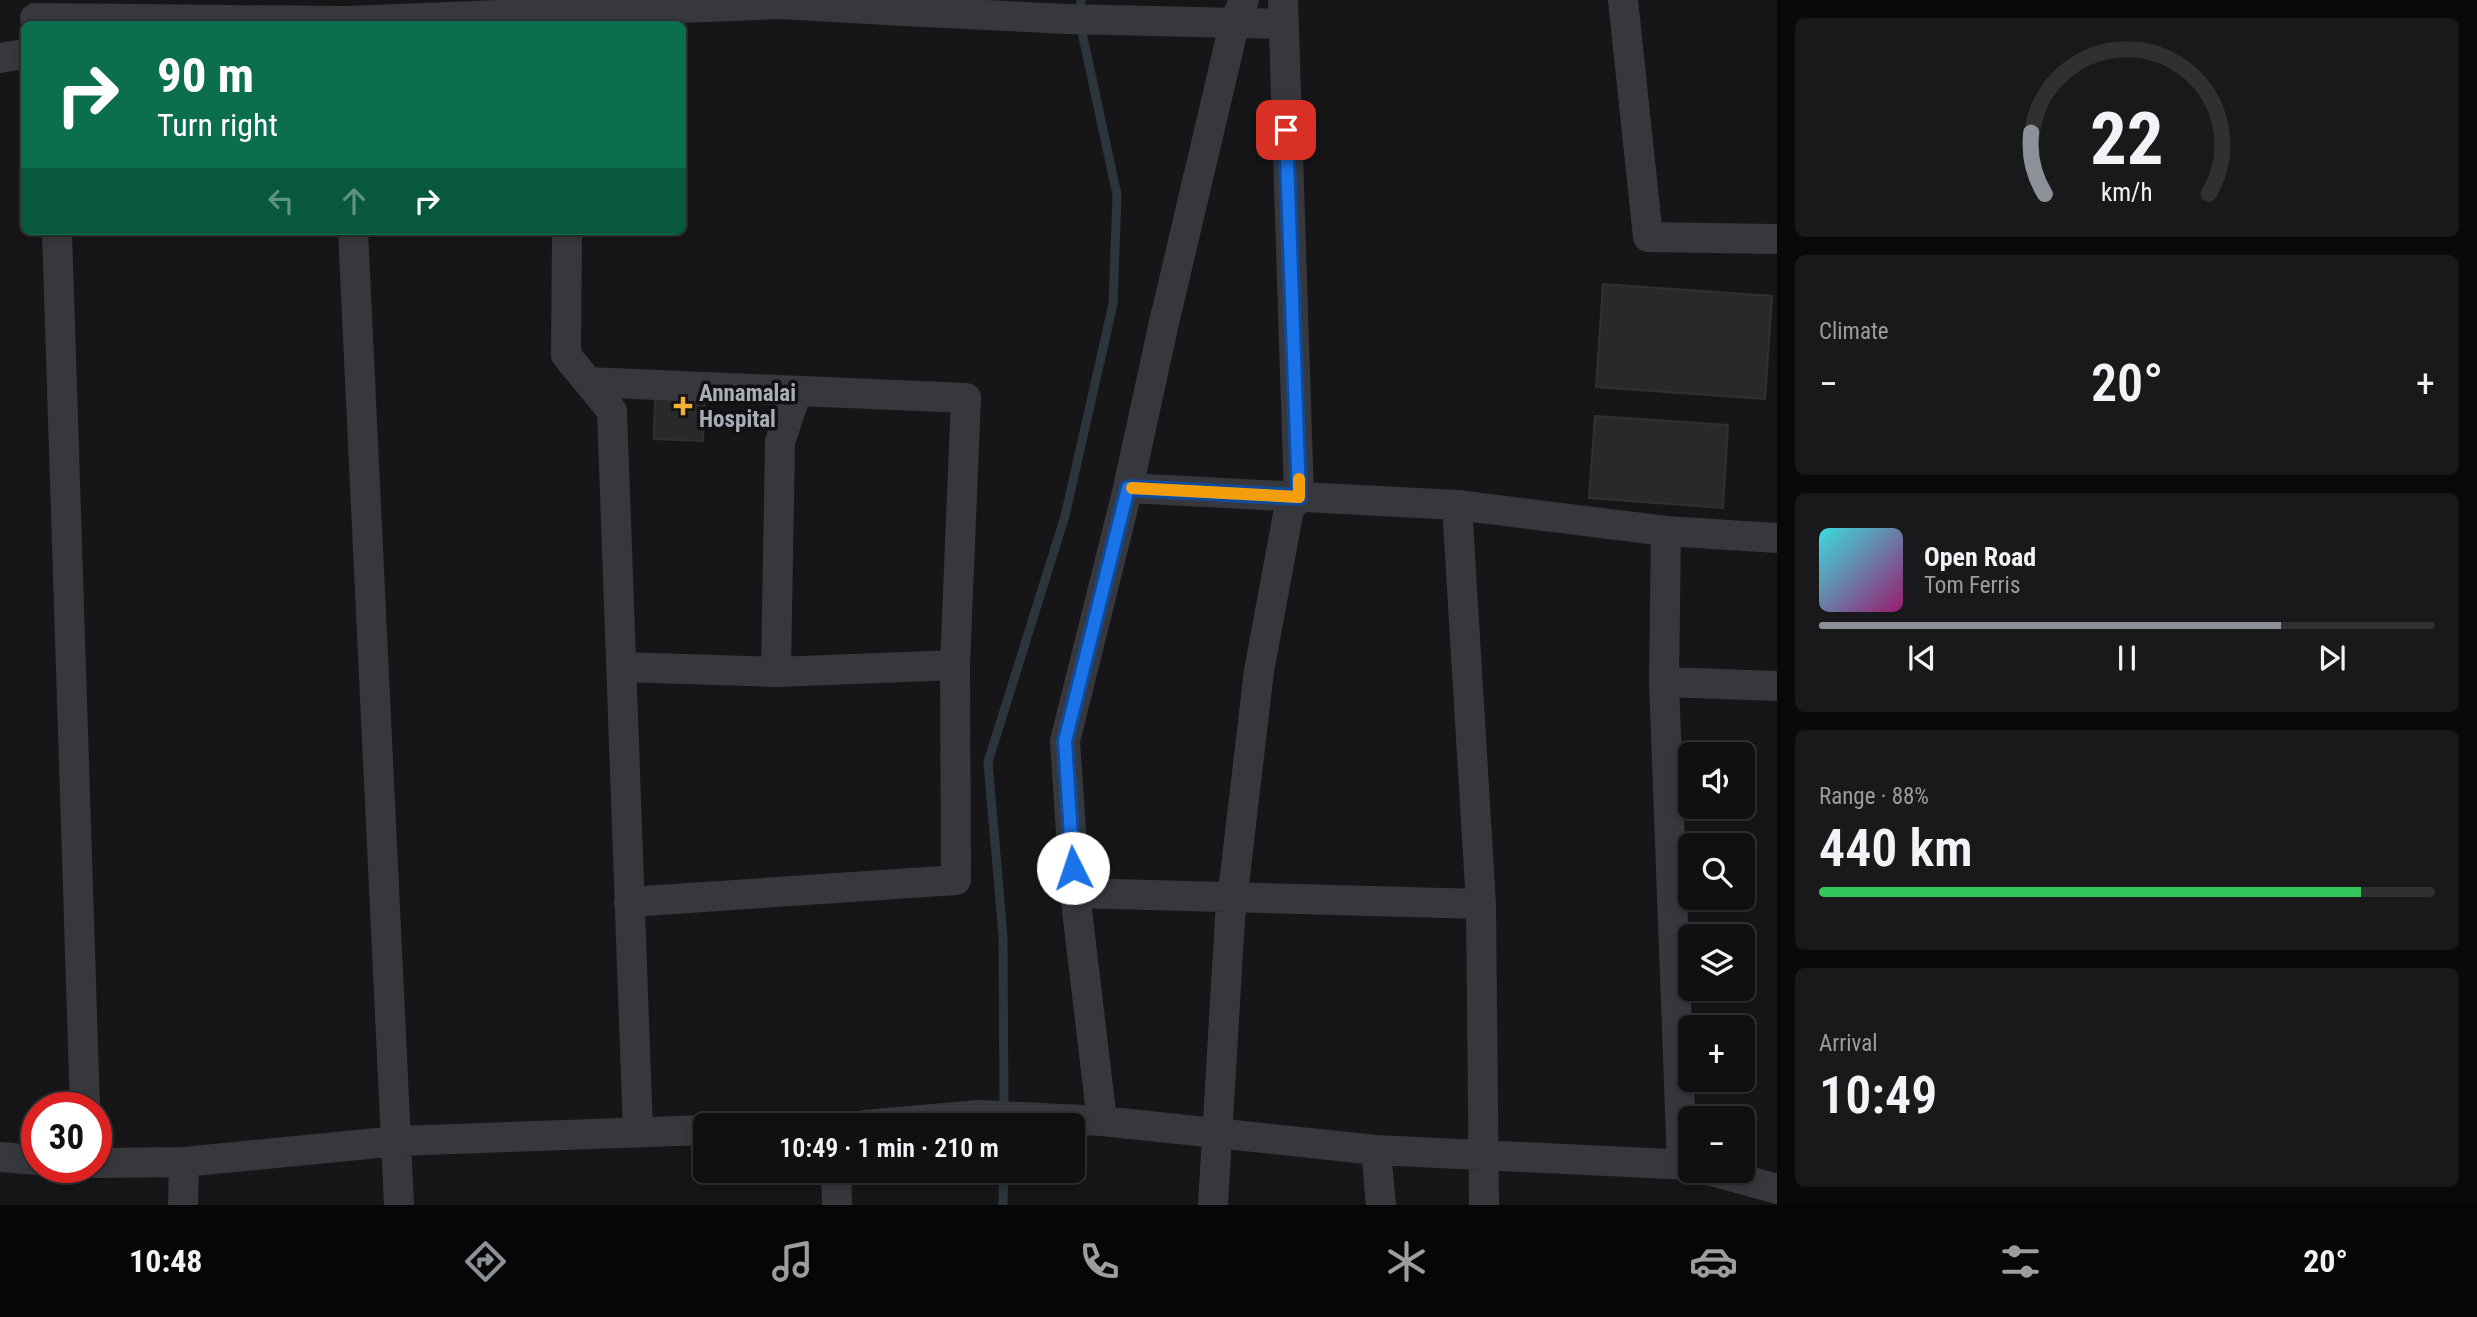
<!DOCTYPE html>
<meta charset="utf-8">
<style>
:root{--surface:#101012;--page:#19191b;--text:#f1f3f6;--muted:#9c9d9f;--line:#303032;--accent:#8c9099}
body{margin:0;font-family:"Roboto Condensed",sans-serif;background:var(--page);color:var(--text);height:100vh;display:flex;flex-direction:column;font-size:26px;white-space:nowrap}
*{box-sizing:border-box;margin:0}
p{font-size:23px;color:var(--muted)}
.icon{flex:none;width:38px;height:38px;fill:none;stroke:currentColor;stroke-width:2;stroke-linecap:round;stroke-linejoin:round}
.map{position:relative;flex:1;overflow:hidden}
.side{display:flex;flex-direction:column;gap:18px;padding:18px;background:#09090a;width:700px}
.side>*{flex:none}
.guide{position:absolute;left:21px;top:21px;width:665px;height:214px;border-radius:10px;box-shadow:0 4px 10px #0003,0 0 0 2px var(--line);background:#0b6e4f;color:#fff;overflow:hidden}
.tools{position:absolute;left:1678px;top:742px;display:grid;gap:14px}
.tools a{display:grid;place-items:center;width:77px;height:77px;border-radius:10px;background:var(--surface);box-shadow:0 4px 10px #0003,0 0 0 2px var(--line);font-size:35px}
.speed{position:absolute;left:21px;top:1092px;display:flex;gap:14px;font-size:35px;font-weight:700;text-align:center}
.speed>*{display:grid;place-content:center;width:91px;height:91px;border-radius:50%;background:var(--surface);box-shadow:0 4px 10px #0003,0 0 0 2px var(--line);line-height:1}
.speed .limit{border:10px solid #d22;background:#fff;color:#111}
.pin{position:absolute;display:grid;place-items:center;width:60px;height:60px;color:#fff;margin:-30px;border-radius:14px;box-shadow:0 4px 10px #0006}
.me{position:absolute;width:77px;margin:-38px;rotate:356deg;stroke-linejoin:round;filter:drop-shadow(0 0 5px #0008)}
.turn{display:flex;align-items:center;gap:24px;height:147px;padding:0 21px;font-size:32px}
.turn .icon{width:91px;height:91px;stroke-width:2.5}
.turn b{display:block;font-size:49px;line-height:60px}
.lanes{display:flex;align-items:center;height:66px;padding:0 21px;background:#0003;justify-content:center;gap:35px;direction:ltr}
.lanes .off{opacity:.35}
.big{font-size:52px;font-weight:600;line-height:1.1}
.side .widget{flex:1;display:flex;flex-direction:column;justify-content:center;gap:10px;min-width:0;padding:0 24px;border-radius:10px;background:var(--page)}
.side .dial{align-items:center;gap:0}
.dial svg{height:182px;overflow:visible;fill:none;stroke:var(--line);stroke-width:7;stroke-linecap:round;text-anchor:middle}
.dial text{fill:var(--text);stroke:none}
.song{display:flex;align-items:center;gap:21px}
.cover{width:84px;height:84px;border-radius:10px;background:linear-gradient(135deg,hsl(180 70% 55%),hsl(320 70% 35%))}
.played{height:7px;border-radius:4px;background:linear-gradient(90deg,var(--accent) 75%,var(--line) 75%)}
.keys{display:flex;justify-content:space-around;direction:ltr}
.heat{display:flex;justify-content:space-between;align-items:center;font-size:38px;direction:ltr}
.charge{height:10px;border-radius:5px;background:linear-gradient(90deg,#34c759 88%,var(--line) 0)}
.trip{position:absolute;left:693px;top:1113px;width:392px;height:70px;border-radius:10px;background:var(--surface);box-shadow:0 4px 10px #0003,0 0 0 2px var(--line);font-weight:600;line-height:70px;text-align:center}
.tabs{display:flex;height:112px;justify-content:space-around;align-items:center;background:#060607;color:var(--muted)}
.tabs .icon{width:49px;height:49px}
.tabs .active{color:var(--accent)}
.tabs b{font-size:32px;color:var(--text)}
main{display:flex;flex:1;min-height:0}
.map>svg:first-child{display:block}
</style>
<main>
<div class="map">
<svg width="1777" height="1205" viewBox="0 0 1777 1205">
<rect width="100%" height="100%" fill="#161618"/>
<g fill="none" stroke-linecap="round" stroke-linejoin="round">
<path stroke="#2c353c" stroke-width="9" d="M 1004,1111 L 1003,936 L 988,762 L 1065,516 L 1113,304 L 1117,195 L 1082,32 L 1081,0
M 1003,1205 L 1004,1171"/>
</g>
<path fill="#29292c" stroke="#303034" stroke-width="2" d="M 1603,284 L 1772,296 L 1765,399 L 1596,387 Z
M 655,393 L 705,395 L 703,441 L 654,439 Z
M 1595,416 L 1728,425 L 1723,508 L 1589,498 Z"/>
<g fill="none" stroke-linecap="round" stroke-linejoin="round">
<path stroke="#37383d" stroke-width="30" d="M 1623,0 L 1648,237 L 1777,239
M 904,11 L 1067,19 L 1282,24
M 35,18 L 346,21 L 781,4 L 904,11 L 904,0
M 0,58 L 24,54
M 57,231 L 85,1108
M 353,231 L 399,1205
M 567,231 L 566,355 L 612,411 L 638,1132
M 588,382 L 966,398 L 955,665 L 956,880 L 629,902
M 1128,488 L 1457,505 L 1481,904 L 1484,1205
M 1457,505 L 1666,531 L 1777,538
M 1666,531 L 1664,682 L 1682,1163
M 622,667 L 776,672 L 955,665
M 776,672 L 780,442 L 797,391
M 1664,682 L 1777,686
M 1075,893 L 1481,904
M 1102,1121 L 1075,893 L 1065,741 L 1128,488 L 1163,327 L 1235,21 L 1244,0
M 865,1125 L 979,1115 L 1102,1121 L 1376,1150 L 1690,1165
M 1376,1150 L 1381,1205
M 0,1157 L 37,1160
M 96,1163 L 184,1162 L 398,1141 L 705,1130
M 836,1171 L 837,1205
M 1712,1171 L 1777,1189
M 183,1205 L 184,1162
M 1213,1205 L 1230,918 L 1259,671 L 1289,509 L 1299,497 L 1283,0"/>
</g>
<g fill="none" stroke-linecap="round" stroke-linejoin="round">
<g stroke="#114b97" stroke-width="18">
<path id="route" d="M 1073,868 L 1065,741 L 1128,488 L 1299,497 L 1286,130"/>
</g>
<use href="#route" stroke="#1a73e8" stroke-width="12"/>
<path stroke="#f59e0b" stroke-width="12" d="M 1132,488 L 1299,497 L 1299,479"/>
</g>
<path fill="#f2b134" stroke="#111113" stroke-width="2.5" d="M679.5 395.5h7v7h7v7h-7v7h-7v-7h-7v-7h7z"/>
<g text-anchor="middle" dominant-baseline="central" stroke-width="7" stroke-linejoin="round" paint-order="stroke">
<g font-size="23" font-weight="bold" fill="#a8adb8" stroke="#111113" text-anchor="start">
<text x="699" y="393">Annamalai<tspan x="699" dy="26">Hospital</tspan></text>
</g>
</g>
</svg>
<div class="tools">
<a><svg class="icon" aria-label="sound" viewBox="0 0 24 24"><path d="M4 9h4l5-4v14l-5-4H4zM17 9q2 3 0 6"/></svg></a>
<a><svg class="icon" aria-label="search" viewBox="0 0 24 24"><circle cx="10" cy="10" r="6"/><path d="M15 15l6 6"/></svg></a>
<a><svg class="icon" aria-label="layers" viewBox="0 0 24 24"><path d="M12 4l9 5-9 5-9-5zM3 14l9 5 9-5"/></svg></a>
<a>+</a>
<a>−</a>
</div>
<div class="speed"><div class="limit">30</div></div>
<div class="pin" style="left:1286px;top:130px;background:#d93025"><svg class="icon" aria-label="arrive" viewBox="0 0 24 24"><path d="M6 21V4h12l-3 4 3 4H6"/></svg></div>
<svg class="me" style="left:1073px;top:868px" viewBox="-20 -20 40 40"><circle r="19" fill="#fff"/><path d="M0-13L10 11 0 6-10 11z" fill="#1a73e8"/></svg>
<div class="trip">10:49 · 1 min · 210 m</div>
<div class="guide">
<div class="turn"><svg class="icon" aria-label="right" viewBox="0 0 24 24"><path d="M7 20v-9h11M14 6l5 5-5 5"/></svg><div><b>90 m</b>Turn right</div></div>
<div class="lanes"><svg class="icon off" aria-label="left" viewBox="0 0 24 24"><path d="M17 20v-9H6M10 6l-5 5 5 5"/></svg><svg class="icon off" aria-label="ahead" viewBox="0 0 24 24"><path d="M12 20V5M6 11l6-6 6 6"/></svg><svg class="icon" aria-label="right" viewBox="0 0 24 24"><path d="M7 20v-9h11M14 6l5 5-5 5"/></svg></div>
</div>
</div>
<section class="side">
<div class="widget dial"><svg viewBox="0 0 100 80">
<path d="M14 69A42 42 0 1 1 86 69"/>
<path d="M14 69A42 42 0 0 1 8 42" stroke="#8c9099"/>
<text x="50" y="56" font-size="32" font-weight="700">22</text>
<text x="50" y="72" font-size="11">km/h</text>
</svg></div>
<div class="widget"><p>Climate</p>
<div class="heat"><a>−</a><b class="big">20°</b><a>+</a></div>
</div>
<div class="widget">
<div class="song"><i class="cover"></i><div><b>Open Road</b><p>Tom Ferris</p></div></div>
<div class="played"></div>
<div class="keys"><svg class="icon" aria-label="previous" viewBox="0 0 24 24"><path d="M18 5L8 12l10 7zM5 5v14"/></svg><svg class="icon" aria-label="pause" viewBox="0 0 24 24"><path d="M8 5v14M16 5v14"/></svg><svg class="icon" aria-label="next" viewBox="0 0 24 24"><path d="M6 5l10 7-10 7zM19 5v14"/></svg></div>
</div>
<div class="widget"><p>Range · 88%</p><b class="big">440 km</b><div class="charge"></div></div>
<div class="widget"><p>Arrival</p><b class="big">10:49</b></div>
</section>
</main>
<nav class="tabs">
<b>10:48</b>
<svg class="icon active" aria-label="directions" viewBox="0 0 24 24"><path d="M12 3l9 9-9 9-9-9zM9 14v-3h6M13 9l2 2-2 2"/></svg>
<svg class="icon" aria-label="music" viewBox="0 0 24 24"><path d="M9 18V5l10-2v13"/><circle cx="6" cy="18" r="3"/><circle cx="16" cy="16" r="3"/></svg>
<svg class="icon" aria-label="phone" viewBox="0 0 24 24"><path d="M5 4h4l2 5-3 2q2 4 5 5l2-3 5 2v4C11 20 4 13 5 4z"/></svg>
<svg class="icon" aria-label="climate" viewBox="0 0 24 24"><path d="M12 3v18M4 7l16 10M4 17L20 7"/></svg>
<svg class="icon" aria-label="car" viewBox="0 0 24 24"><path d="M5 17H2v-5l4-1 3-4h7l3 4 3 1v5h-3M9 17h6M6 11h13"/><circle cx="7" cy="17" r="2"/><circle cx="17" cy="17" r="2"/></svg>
<svg class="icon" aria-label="filters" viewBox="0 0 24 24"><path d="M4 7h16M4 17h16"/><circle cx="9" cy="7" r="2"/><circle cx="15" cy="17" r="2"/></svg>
<b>20°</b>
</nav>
